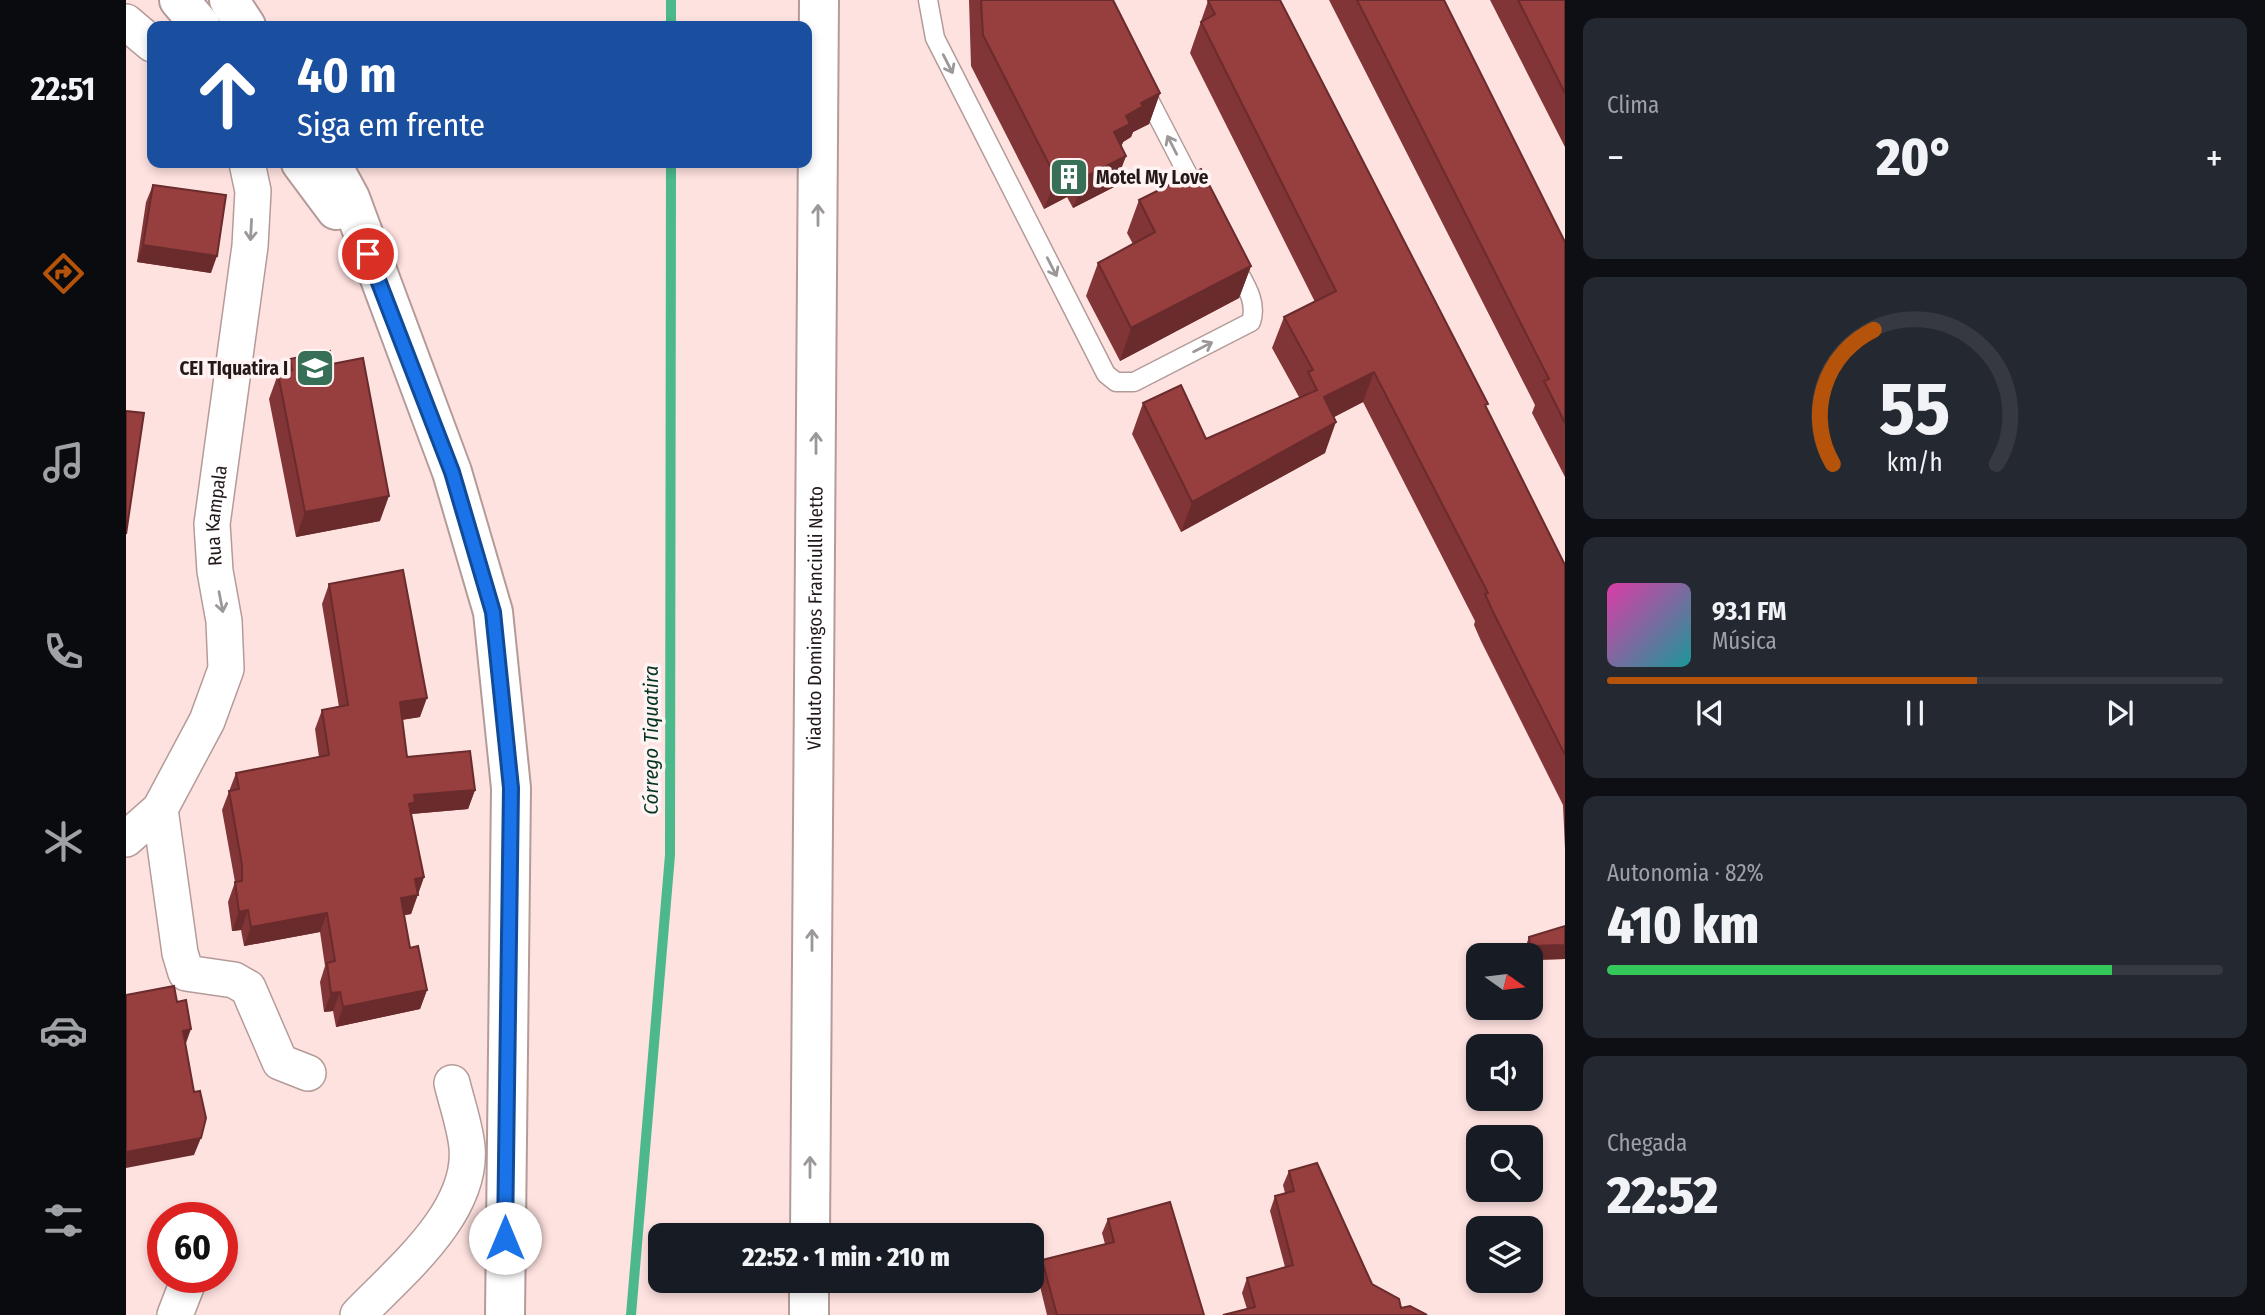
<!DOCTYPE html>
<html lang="pt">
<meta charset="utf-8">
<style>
:root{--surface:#171b24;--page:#242831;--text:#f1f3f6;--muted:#9ea1a6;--line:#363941;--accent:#b45309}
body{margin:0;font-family:"Fira Sans Condensed",sans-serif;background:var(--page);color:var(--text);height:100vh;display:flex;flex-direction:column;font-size:26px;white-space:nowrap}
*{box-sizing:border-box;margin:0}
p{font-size:23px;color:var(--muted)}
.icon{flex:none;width:38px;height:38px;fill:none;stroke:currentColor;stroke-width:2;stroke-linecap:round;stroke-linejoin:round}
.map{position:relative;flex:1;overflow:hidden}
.details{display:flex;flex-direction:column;gap:18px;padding:18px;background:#0d0f14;width:700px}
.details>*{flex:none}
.top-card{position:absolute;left:21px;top:21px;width:665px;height:147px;border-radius:14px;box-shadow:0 4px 10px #0003;background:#1a4fa0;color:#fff;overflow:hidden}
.needle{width:46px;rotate:104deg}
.fabs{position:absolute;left:1340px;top:943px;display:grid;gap:14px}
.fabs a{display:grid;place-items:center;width:77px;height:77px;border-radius:14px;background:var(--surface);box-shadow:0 4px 10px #0003;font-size:35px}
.speed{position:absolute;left:21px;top:1202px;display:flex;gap:14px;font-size:35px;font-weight:700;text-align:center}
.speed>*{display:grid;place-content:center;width:91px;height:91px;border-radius:50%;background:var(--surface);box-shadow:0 4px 10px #0003;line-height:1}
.speed .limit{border:10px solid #d22;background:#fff;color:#111}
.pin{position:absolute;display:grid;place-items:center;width:60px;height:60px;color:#fff;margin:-30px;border:4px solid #fff;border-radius:50%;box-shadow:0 2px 7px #0007}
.me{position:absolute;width:77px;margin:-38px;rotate:0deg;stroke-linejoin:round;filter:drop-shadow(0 0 5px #0008)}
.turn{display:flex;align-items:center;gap:24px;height:147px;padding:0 35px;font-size:32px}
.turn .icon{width:91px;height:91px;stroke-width:2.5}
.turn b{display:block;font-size:49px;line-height:60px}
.big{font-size:52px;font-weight:800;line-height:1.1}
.details .card{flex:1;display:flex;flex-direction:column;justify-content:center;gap:10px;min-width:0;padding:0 24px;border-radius:14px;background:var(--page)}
.details .dial{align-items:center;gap:0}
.dial svg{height:182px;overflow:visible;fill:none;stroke:var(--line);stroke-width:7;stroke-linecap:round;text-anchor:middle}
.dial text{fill:var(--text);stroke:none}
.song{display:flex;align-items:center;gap:21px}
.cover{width:84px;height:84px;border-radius:10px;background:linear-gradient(135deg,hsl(320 70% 55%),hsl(180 70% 35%))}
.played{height:7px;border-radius:4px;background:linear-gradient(90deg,var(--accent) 60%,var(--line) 60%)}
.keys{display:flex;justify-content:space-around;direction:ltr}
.heat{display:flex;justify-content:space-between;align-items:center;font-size:38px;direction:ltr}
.charge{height:10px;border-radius:5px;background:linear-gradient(90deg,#34c759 82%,var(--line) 0)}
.trip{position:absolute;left:522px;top:1223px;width:396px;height:70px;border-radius:14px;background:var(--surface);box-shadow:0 4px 10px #0003;font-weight:800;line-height:70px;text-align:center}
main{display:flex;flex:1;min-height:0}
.menu{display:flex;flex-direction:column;width:126px;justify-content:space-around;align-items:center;background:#090b0e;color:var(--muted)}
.menu .icon{width:49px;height:49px}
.menu .active{color:var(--accent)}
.menu b{font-size:32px;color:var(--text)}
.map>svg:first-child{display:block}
</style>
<main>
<nav class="menu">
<b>22:51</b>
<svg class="icon active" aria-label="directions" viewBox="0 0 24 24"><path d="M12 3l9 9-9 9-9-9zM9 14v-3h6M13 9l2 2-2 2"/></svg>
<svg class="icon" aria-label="music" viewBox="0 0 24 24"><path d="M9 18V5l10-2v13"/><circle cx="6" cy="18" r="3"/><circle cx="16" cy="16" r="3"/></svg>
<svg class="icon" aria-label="phone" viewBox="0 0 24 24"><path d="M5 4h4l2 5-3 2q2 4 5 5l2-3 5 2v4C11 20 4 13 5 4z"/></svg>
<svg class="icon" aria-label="climate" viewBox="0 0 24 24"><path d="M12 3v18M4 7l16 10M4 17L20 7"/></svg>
<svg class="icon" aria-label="car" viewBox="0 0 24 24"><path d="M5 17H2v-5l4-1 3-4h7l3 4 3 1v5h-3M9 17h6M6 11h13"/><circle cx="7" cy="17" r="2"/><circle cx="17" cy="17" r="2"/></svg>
<svg class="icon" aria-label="filters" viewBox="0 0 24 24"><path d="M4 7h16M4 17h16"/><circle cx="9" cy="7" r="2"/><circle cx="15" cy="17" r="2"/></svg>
</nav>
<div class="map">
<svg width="1439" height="1315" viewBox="0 0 1439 1315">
<rect width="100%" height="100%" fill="#fee2e0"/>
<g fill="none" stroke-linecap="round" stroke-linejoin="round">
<path stroke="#4cb88c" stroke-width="10" d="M 545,26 L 545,0
M 505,1315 L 544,855 L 545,163"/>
<g stroke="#b49b99" stroke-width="21">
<path id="service" d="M 802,0 L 809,38 L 980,374 L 990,382 L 1008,382 L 1125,322 C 1132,301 1118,283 1108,264
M 1018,90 L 1073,196"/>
</g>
<g stroke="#b49b99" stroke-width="38">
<g id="minor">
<path d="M 0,22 L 26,44"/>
<path d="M 34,809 L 54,953 L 60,973 L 108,980 L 122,988 L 154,1062 L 182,1073"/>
<path id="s1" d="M 0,839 L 34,809 L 81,721 L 100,669 L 98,621 L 89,571 L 86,524 L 124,246 L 127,191 L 121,163"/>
<path d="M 49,1315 L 63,1279"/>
<path d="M 232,1315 C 273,1272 347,1213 341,1147 C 339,1126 331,1104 326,1083"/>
</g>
</g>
<g stroke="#b49b99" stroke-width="42">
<g id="primary">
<path d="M 53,0 L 75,26"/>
<path d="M 103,0 L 120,26"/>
<path d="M 175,163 L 210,210"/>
<path d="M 205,163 L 224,198 L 326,472 L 367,612 L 385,788 L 379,1315"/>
<path id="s2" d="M 684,1236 L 693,0"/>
<path d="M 683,1315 L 683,1281"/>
</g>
</g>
<use href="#service" stroke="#fff" stroke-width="18"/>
<use href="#minor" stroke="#fff" stroke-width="35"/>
<use href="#primary" stroke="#fff" stroke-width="38"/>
</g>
<path fill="#823536" d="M 843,0 L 987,0 L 1034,93 L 1023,124 L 1007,132 L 1005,137 L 997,142 L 995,147 L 1000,156 L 988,187 L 947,208 L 941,197 L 918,209 L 845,66 Z
M 1203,0 L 1318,0 L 1439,242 L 1439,477 L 1406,413 L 1409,405 Z
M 1364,0 L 1439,0 L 1439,147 Z
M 1082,1 L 1360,408 L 1439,565 L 1439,849 L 1437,805 L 1355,641 L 1348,625 L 1349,621 L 1237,402 L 1208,417 L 1199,453 L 1055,532 L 1006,434 L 1017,403 L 1080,439 L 1173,398 L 1173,397 L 1146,348 L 1158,317 L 1189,302 L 1064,53 Z
M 27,185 L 85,273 L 11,262 L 20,202 Z
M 1013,200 L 1125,266 L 1113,298 L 994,361 L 960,296 L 972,263 L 1007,244 L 1001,233 Z
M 164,359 L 206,364 L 254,521 L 170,537 L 143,399 L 152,374 L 160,372 Z
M 203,584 L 294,717 L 276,720 L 281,757 L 349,790 L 342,809 L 285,814 L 298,877 L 285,914 L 278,915 L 284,948 L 301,990 L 294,1009 L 210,1027 L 207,1011 L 198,1012 L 194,982 L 199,966 L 194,932 L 118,946 L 115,930 L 106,931 L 102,902 L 109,882 L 96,810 L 110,773 L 193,757 L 189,729 L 196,710 L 213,707 L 196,604 Z
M 1439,926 L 1439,959 L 1405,960 L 1405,956 L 1398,956 L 1398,951 L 1403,937 Z
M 1163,1171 L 1246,1284 L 1275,1308 L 1121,1309 L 1116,1293 L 1121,1278 L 1159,1267 L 1144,1211 L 1149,1196 L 1159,1193 L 1157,1185 Z
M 982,1219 L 1078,1315 L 921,1315 L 911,1274 L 916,1260 L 979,1244 L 976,1233 Z"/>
<path fill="#6a2b2c" d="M 1034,93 L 1023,124 L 1007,132 L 1005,137 L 997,142 L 992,155 L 988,132 L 1000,116 L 1015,103 Z
M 1000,156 L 988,187 L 947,208 L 959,177 Z
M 953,166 L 941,197 L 918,209 L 930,178 Z
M 17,245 L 91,256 L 85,273 L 11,262 Z
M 1125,266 L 1113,298 L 994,361 L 1005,328 Z
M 1248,372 L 1237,402 L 1187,428 L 1198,397 Z
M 1210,422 L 1199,453 L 1055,532 L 1066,502 Z
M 263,496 L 254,521 L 170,537 L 179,512 Z
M 301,698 L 294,717 L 267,721 L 274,702 Z
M 349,790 L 342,809 L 285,814 L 283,804 L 288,795 Z
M 298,877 L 285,914 L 268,917 L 275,898 L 289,879 Z
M 122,910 L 115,930 L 106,931 L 113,912 Z
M 201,913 L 194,932 L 118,946 L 125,927 Z
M 1439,945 L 1439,959 L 1405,960 L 1405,956 L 1401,956 L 1404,946 Z
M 301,990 L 294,1009 L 210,1027 L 217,1007 Z
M 214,992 L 207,1011 L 198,1012 L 205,993 Z
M 65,1029 L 59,1046 L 57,1031 Z
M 75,1138 L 68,1155 L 0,1168 L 0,1152 Z"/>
<path fill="#973e3f" stroke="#6a2b2c" stroke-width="2" d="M 855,0 L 987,0 L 1034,93 L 1015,103 L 1017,106 L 1000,116 L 1004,124 L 988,132 L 1000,156 L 959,177 L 953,166 L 930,178 L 857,35 Z
M 1083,0 L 1154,0 L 1362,404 L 1359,405 L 1439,565 L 1439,755 L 1366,610 L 1359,594 L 1362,593 L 1248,372 L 1198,397 L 1210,422 L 1066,502 L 1017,403 L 1055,385 L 1080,439 L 1191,390 L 1182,372 L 1187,370 L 1158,317 L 1210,291 L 1075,22 L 1089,14 L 1082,1 Z
M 1231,0 L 1318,0 L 1439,242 L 1439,423 L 1418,381 L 1423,379 Z
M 1392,0 L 1439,0 L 1439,93 Z
M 1075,169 L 1125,266 L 1005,328 L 972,263 L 1029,232 L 1013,200 Z
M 27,185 L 100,195 L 91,256 L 17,245 Z
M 204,351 L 206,364 L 237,358 L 263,496 L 179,512 L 152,374 L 166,370 L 164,359 Z
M 0,411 L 18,413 L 0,534 Z
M 277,570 L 301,698 L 274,702 L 281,757 L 344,751 L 349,790 L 288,795 L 289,802 L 283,804 L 298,877 L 289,879 L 292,895 L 275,898 L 284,948 L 292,946 L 301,990 L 217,1007 L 214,992 L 205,993 L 201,963 L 209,961 L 201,913 L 125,927 L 122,910 L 113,912 L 109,882 L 116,881 L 116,865 L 103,791 L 113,789 L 110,773 L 203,755 L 196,710 L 222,705 L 203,584 Z
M 1439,926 L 1439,945 L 1404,946 L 1403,937 Z
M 48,986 L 51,1002 L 60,1000 L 65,1029 L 57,1031 L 68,1092 L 74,1091 L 80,1118 L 75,1138 L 0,1152 L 0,995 Z
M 1191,1163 L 1246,1284 L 1273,1299 L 1275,1308 L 1284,1306 L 1301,1315 L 1097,1315 L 1129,1307 L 1121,1278 L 1167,1265 L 1149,1196 L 1168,1191 L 1163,1171 Z
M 1044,1202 L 1078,1315 L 931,1315 L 916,1260 L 988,1242 L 982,1219 Z"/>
<defs><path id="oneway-shaft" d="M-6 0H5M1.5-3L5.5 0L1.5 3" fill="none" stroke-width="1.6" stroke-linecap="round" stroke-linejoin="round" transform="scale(1.75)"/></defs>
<g stroke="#9c9898">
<use href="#oneway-shaft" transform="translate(822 64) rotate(63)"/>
<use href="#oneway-shaft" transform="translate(1046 145) rotate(-117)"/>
<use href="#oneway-shaft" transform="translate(692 215) rotate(-90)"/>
<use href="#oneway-shaft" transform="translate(125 230) rotate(93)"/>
<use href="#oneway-shaft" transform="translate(926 267) rotate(63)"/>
<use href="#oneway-shaft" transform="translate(1077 347) rotate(-27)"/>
<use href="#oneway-shaft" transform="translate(690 443) rotate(-90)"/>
<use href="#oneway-shaft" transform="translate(95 602) rotate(79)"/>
<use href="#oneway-shaft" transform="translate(686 940) rotate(-90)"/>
<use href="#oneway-shaft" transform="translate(684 1167) rotate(-90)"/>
</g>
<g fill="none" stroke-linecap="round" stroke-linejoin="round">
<g stroke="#114b97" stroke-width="18">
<path id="route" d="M 242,254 L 326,472 L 367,612 L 385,788 L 379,1238"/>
</g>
<use href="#route" stroke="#1a73e8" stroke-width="12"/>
</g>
<defs>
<g id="building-square" transform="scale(2.0125)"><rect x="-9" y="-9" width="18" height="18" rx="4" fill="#376f57" stroke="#fff4f3"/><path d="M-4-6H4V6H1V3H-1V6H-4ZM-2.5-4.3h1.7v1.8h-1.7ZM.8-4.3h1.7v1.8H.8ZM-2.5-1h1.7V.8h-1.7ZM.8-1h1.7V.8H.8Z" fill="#fff"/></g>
<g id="school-square" transform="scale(2.0125)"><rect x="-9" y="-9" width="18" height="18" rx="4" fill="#376f57" stroke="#fff4f3"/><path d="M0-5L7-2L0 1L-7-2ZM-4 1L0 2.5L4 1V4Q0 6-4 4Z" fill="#fff"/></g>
</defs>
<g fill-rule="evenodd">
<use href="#building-square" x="943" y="177"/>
<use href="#school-square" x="189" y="368"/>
</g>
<g text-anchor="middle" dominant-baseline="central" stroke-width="7" stroke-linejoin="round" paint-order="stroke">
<g font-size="19" font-weight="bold" fill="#231919" stroke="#fff4f3" text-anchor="start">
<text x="970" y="177">Motel My Love</text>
<text x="162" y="368" text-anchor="end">CEI TIquatira I</text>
</g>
<g font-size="19" fill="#231919" stroke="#fff4f3">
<text stroke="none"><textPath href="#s1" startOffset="355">Rua Kampala</textPath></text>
<text stroke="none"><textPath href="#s2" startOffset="618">Viaduto Domingos Franciulli Netto</textPath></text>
</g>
<g font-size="21" font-style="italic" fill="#033523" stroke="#fff4f3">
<text transform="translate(525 740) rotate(-90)">Córrego Tiquatira</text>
</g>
</g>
</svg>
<div class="fabs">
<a><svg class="needle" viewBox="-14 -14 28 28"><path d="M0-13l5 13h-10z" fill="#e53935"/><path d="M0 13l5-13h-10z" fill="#9ea1a6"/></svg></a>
<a><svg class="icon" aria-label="sound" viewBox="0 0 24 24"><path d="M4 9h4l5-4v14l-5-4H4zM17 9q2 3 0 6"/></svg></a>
<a><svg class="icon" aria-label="search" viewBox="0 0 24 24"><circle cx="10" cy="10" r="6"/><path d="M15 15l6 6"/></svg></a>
<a><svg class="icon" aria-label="layers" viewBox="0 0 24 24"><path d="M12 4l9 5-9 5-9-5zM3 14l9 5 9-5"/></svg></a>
</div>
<div class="speed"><div class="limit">60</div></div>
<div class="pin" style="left:242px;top:254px;background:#d93025"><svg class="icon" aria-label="arrive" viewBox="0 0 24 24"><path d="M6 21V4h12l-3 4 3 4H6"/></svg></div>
<svg class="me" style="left:379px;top:1238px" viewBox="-20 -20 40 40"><circle r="19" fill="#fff"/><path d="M0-13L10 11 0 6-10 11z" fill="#1a73e8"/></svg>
<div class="trip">22:52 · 1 min · 210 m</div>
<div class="top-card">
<div class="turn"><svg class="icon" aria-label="ahead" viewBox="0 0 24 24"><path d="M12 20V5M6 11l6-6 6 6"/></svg><div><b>40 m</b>Siga em frente</div></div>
</div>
</div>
<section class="details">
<div class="card"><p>Clima</p>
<div class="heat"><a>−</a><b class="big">20°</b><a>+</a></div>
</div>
<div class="card dial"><svg viewBox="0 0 100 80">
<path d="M14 69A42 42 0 1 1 86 69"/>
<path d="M14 69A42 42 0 0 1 32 10" stroke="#b45309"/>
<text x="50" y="56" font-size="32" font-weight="700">55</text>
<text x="50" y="72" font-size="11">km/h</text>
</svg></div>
<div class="card">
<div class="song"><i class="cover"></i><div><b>93.1 FM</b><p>Música</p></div></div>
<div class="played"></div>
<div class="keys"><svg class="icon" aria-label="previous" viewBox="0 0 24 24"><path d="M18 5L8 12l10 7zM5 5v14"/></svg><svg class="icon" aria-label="pause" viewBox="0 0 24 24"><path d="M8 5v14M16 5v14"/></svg><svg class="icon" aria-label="next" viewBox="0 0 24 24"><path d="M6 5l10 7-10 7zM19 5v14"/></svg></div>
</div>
<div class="card"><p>Autonomia · 82%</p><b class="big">410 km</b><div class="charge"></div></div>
<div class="card"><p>Chegada</p><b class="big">22:52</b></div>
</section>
</main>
